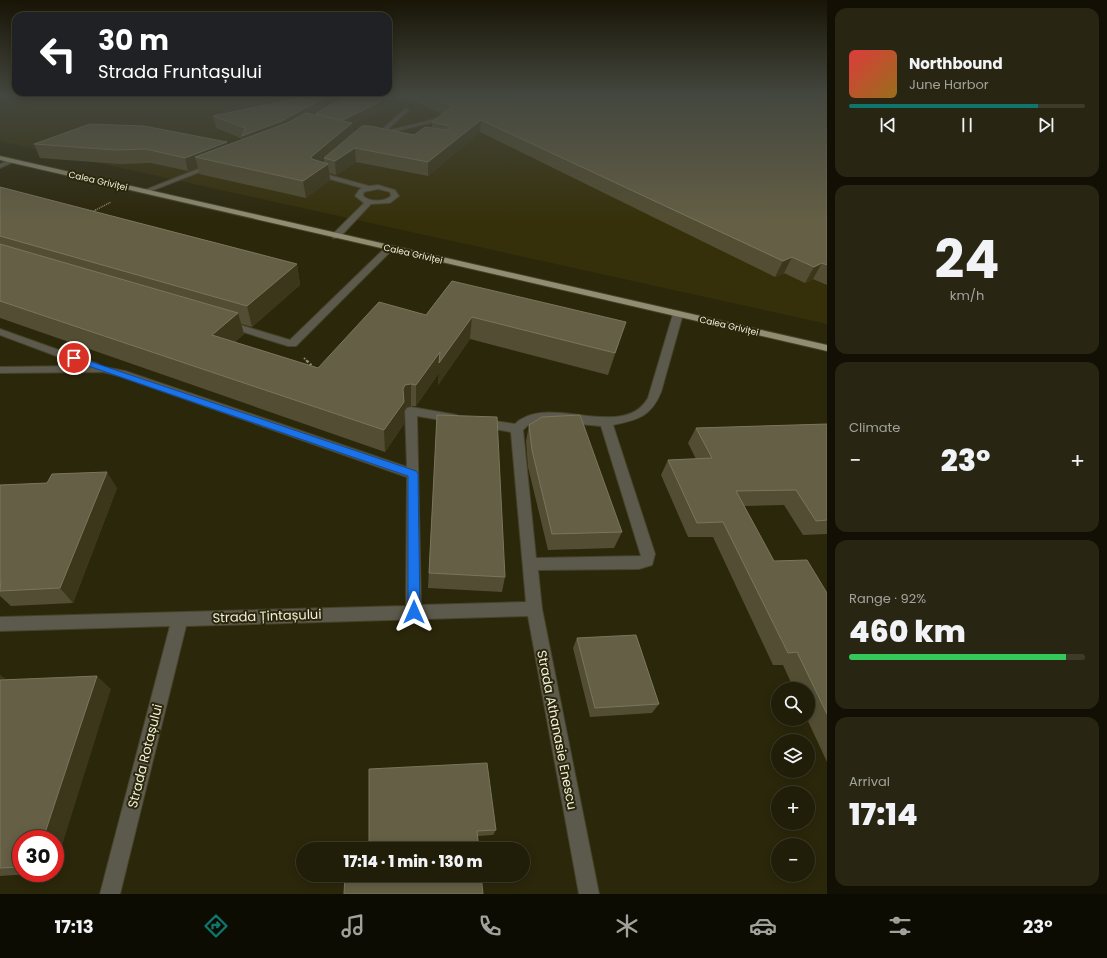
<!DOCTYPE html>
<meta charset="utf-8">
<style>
:root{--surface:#201d08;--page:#282612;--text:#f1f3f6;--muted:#a2a29c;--line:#3d3b29;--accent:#0f766e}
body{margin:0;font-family:Poppins,sans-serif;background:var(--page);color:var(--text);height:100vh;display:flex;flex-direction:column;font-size:15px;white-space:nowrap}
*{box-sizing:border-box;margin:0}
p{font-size:13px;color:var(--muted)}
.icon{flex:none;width:22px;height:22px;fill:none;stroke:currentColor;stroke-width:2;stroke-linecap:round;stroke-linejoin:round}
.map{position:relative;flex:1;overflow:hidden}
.drawer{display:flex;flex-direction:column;gap:8px;padding:8px;background:#121004;width:280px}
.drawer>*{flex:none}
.guide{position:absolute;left:12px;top:12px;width:380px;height:84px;border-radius:12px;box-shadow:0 2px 10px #0003,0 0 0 1px var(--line);background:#202124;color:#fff;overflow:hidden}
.tools{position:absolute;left:771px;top:682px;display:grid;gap:8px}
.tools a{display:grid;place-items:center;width:44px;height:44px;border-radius:50%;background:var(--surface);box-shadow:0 2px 10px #0003,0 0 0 1px var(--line);font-size:20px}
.speed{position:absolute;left:12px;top:830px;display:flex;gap:8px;font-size:20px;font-weight:700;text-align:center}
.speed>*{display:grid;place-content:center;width:52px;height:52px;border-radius:50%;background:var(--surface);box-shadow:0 2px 10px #0003,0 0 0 1px var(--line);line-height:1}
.speed .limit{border:6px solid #d22;background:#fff;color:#111}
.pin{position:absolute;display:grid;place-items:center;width:34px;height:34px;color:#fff;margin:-17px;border:2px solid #fff;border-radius:50%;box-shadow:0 1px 4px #0007}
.me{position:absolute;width:44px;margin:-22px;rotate:0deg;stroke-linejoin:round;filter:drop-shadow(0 0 3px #0008)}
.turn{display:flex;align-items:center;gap:14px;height:84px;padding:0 20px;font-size:18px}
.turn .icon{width:52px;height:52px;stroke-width:2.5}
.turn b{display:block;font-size:28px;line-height:34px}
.big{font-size:30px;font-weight:800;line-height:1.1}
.drawer .card{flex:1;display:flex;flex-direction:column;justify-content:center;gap:6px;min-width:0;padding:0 14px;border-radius:12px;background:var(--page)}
.drawer .dial{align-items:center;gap:0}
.dial b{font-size:52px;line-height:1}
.song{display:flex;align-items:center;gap:12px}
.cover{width:48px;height:48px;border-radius:6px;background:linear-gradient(135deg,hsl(0 70% 55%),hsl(40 70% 35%))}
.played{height:4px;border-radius:2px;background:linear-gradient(90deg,var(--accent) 80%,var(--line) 80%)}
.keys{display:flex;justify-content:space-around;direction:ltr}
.heat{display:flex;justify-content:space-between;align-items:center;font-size:22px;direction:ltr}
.charge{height:6px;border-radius:3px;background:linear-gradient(90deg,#34c759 92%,var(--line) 0)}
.trip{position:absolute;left:296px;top:842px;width:234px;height:40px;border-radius:20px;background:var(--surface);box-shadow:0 2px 10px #0003,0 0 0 1px var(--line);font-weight:800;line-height:40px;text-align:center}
.dock{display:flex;height:64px;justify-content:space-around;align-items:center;background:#0d0c03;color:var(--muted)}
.dock .icon{width:28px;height:28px}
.dock .active{color:var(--accent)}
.dock b{font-size:18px;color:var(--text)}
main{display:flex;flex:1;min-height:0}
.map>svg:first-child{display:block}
</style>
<main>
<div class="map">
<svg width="827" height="894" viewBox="0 0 827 894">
<rect width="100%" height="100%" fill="#2b270b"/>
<path fill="#36300a" d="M 0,96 L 827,96 L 827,324 L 0,141 Z"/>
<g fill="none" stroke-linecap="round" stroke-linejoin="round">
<g stroke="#474329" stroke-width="2">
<path id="minor" d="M 406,108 L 409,110 L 408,111 L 386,131 L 439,118 L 442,120 L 377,136 L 376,135 L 379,132 Z
M 11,159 L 14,161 L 13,162 L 0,168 L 0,164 Z
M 213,163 L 216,165 L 215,166 L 146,193 L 140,192 Z
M 319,170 L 321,171 L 322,173 L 369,186 L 378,185 L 395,190 L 399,196 L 390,203 L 371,204 L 339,238 L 333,238 L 333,234 L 364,203 L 355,196 L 359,190 L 362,188 L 315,175 L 315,173 ZM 378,189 L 390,192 L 391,196 C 383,202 371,202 363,196 L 364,192 Z
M 387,246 L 393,246 L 394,248 L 296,346 L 288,346 L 224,326 L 222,324 L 227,321 L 290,340 Z
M 678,311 L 683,314 L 661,392 C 651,417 637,420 613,425 L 655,554 L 652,565 L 639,569 L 538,570 L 542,609 L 599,894 L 579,894 L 528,616 L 186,626 L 120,894 L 100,894 L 170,626 L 0,631 L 0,617 L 406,606 L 407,477 L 119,376 L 103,372 L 0,373 L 0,367 L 83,366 L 0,335 L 0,329 L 98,364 L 99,366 L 125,371 L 407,467 L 405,411 L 407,408 L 411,407 L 457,415 L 459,418 L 457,421 L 453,422 L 417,416 L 421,605 L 526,602 L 511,432 L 477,426 L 475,423 L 477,420 L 481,419 L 515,424 C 547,392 623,442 648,398 L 673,314 ZM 545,421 L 601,426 L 641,556 L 536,558 L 523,430 L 528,425 Z"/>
</g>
<g stroke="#474329" stroke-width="2">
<path id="major" d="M 0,156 L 827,345 L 827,351 L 0,160 Z"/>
</g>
<path stroke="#918e78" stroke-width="1.5" stroke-dasharray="1 1" stroke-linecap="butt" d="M 90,213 L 111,202"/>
<path stroke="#918e78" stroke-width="2" stroke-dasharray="1.5 1.5" stroke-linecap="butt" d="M 304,358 L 308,362"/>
<path stroke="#918e78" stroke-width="2.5" stroke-dasharray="2 2" stroke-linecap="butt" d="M 307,361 L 313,367"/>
<use href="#minor" fill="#5c5a4d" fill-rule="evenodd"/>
<use href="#major" fill="#918d73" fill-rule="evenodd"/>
</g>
<path fill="#534e33" d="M 308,96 L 309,100 L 326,107 L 351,96 L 394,96 L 394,103 L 352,124 L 353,134 L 414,135 L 432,128 L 432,122 L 443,114 L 405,96 L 827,96 L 827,285 L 813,279 L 805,283 L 784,273 L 775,277 L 480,132 L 428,176 L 356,162 L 336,175 L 329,173 L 330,180 L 306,198 L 199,174 L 198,168 L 188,171 L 151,163 L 120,164 L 40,158 L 34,144 L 228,145 L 243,140 L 243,139 L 216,128 L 213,116 Z
M 0,187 L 297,264 L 300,285 L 252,327 L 241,324 L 244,334 L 235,342 L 318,368 L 426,315 L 452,281 L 619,343 L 608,375 L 470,339 L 438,385 L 439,373 L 416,406 L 411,406 L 406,407 L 404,411 L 404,424 L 385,452 L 0,318 Z
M 437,415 L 505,577 L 502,592 L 428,588 Z
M 827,424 L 827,534 L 803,535 L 784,505 L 744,506 L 774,561 L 827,593 L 827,762 L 807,719 L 808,719 L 808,689 L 794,689 L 783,665 L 773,665 L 713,537 L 688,537 L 661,475 L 668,460 L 696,459 L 688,443 L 696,428 Z
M 529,425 L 622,532 L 614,548 L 548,550 L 528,467 L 526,441 Z
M 0,485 L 117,488 L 73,603 L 11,606 L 0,596 Z
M 577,638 L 659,704 L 652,713 L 590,717 L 573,648 Z
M 0,675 L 5,679 L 5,680 L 111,689 L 21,839 L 21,873 L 45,873 L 0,876 Z
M 369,769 L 496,830 L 493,835 L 478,836 Z"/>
<path fill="#3c371b" d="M 308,96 L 310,106 L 325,97 L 326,109 L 315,114 L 315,116 L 245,149 L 242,136 L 304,101 Z
M 391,96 L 394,96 L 394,103 L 352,124 L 353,138 L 324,158 L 324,163 L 313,173 L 311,157 L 344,129 L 343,120 Z
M 481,120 L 480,132 L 428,176 L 428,162 Z
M 227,142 L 230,155 L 195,157 L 198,168 L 188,171 L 185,158 Z
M 355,148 L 356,162 L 336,175 L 335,161 Z
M 328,164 L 330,180 L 306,198 L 303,181 Z
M 792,257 L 784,273 L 775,277 L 783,261 Z
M 822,263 L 813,279 L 805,283 L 814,267 Z
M 297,264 L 300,285 L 252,327 L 247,306 Z
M 238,313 L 244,334 L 219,356 L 212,335 Z
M 472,317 L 470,339 L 438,385 L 439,373 L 416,406 L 416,385 L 440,352 Z
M 626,322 L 619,343 L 608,375 L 615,353 Z
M 411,384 L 411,406 L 406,407 L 404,411 L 404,424 L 385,452 L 384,430 L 403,389 L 405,385 Z
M 107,472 L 117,488 L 73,603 L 60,588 Z
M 0,675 L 5,679 L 0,691 Z
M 97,676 L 111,689 L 55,868 L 55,839 L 43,839 Z"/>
<path fill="#645f45" stroke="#7a765d" d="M 308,96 L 304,101 L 325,97 L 282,121 L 242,136 L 245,128 L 213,116 Z
M 351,96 L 391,96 L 343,120 L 315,114 L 344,97 Z
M 430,96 L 827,96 L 827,265 L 822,263 L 814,267 L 792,257 L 783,261 L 481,120 L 428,162 L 355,148 L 335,161 L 324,158 L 362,126 L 370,126 L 414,135 L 425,127 L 446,130 L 450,128 L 450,126 L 432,122 L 453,106 Z
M 306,113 L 352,123 L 311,157 L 312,159 L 328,164 L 303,181 L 195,157 L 287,123 Z
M 90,124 L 144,126 L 227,142 L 185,158 L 146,149 L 115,150 L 34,144 Z
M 0,187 L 297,264 L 247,306 L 0,236 Z
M 0,244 L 238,313 L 212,335 L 318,368 L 379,302 L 426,315 L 452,281 L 626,322 L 615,353 L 472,317 L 439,363 L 440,352 L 416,385 L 411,384 L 405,385 L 403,389 L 404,402 L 384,430 L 0,301 Z
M 437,415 L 497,417 L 505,577 L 429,573 Z
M 580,415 L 622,532 L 552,534 L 532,450 L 529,425 L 542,417 Z
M 827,424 L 827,520 L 816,521 L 796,490 L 736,491 L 774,561 L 807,560 L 827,593 L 827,714 L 797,652 L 788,653 L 723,522 L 697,523 L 668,460 L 712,458 L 696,428 Z
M 107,472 L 60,588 L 0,591 L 1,579 L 0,579 L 0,485 L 47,483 L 52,474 Z
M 636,635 L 659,704 L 595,708 L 577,638 Z
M 97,676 L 43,839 L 21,839 L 21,867 L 0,868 L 0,680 Z
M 487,763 L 496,830 L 477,831 L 479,849 L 369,849 L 369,769 Z
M 345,875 L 481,875 L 483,894 L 344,894 Z"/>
<linearGradient id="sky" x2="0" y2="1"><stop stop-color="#181506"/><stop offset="0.43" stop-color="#44473f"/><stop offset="1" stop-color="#44473f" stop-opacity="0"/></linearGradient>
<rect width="827" height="221" fill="url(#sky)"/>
<path fill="#1a73e8" stroke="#114b97" d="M 74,356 L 416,471 L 418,474 L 420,612 L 418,616 L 414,617 L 410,616 L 408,612 L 408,476 L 71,360 L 70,358 Z"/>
<g text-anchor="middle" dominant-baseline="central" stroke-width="4" stroke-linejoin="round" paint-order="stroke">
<g font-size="9" fill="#f1efde" stroke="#2b270b">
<text transform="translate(98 181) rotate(13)">Calea Griviței</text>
<text transform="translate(413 254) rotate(13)">Calea Griviței</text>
<text transform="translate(729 326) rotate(13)">Calea Griviței</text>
</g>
<g font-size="13" fill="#f1efde" stroke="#2b270b">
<text transform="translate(267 616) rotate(-2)">Strada Țintașului</text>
<text transform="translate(557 730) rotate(79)">Strada Athanasie Enescu</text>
<text transform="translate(145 756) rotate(-76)">Strada Rotașului</text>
</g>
</g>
</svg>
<div class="tools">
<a><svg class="icon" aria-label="search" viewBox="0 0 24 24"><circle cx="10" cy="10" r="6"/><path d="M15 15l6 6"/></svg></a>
<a><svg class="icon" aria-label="layers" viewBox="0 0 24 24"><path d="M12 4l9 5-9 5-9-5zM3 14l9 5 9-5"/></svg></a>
<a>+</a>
<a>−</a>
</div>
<div class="speed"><div class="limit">30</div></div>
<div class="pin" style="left:74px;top:358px;background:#d93025"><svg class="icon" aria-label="arrive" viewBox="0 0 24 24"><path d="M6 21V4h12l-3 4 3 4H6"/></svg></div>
<svg class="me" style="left:414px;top:612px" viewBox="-20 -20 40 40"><path d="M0-17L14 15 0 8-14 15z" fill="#1a73e8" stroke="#fff" stroke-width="4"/></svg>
<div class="trip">17:14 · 1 min · 130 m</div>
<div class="guide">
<div class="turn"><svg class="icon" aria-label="left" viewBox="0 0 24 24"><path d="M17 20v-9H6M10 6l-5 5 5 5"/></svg><div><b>30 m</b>Strada Fruntașului</div></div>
</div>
</div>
<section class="drawer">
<div class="card">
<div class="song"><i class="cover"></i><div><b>Northbound</b><p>June Harbor</p></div></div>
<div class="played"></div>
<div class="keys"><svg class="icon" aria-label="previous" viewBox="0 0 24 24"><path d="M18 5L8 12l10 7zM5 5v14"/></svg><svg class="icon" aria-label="pause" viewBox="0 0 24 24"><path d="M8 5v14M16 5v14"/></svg><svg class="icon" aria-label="next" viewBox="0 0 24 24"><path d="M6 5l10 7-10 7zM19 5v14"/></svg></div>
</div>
<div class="card dial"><b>24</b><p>km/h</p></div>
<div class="card"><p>Climate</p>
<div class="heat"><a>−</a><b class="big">23°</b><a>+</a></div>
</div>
<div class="card"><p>Range · 92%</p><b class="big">460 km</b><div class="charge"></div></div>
<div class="card"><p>Arrival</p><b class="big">17:14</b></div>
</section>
</main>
<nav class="dock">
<b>17:13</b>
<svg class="icon active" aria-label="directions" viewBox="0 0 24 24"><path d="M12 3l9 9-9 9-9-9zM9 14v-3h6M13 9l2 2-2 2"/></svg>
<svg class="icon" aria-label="music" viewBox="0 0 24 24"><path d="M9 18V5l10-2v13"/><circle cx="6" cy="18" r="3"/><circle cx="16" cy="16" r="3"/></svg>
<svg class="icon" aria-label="phone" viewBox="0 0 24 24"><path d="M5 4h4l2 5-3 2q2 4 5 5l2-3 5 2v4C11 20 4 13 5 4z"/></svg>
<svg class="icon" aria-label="climate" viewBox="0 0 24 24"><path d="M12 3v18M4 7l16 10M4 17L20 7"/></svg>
<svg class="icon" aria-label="car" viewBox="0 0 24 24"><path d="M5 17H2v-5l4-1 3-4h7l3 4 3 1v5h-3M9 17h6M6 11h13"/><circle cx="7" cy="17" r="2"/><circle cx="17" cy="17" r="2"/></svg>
<svg class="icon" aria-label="filters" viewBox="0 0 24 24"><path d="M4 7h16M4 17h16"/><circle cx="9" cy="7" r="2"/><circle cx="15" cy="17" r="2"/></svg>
<b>23°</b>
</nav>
